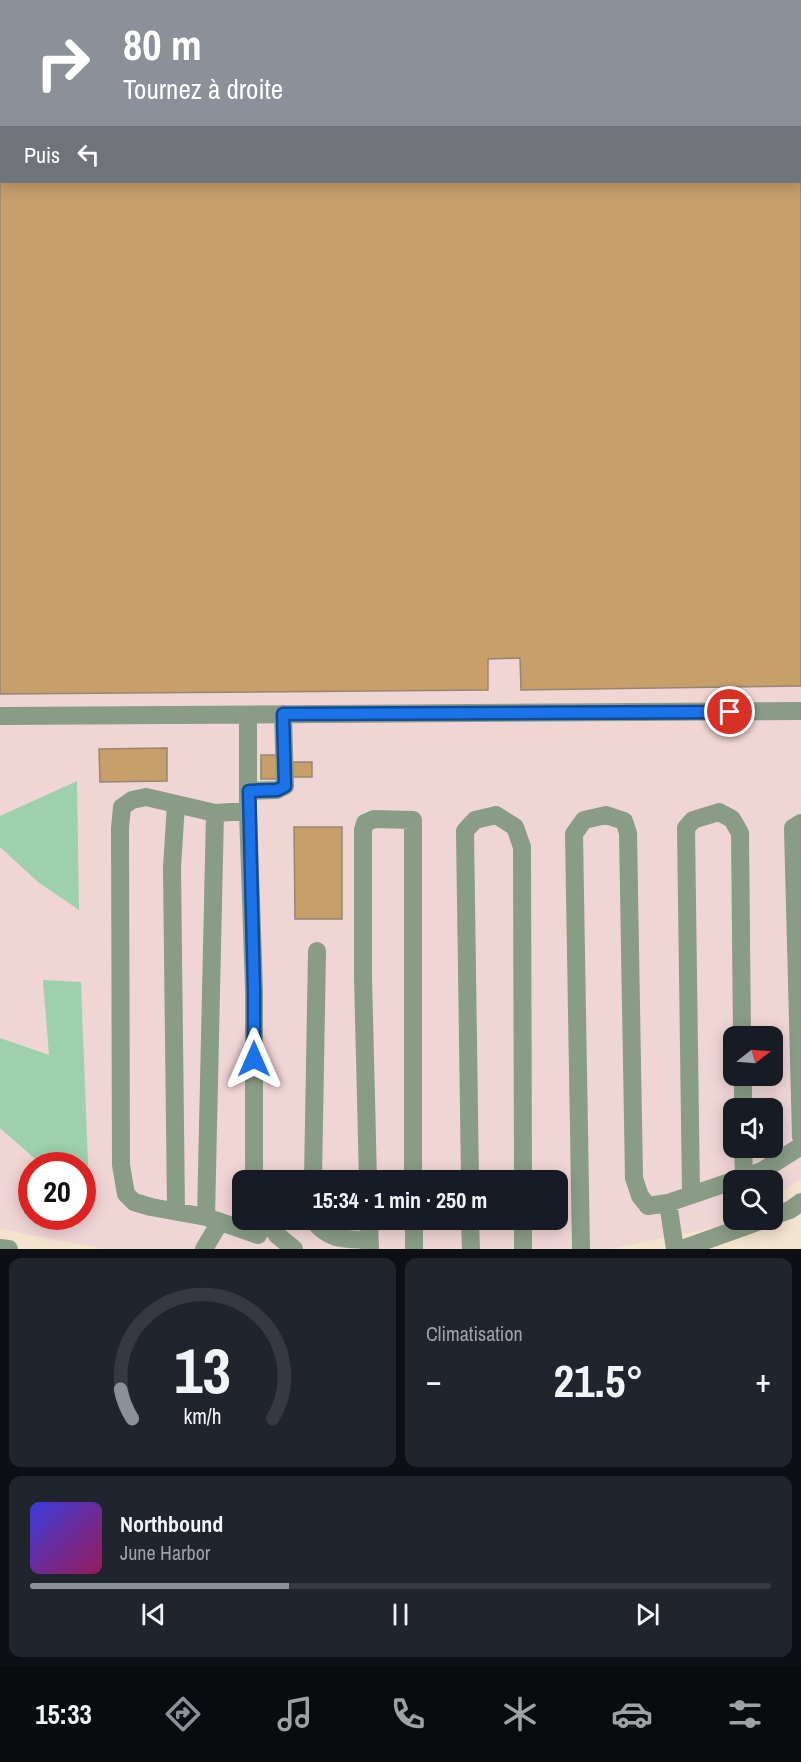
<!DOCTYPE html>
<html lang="fr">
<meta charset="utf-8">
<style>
:root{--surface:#171b24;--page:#20242c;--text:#f1f3f6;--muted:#9ea1a6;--line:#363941;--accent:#8c9099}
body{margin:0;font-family:"Archivo Narrow",sans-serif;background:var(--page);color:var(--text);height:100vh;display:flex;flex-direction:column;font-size:22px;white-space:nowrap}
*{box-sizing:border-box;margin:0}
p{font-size:20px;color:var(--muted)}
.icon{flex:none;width:33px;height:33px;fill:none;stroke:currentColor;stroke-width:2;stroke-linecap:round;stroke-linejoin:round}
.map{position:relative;height:1249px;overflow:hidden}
.details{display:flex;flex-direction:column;gap:9px;padding:9px;background:#0d0f14;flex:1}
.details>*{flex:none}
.guide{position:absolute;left:0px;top:0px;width:801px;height:183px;box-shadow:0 3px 15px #0003;background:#8c9099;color:#fff;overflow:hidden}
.needle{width:39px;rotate:73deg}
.buttons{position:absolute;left:723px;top:1026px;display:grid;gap:12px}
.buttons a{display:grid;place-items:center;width:60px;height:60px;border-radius:12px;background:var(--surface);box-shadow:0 3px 15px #0003;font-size:30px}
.speed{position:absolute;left:18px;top:1152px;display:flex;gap:12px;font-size:30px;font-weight:700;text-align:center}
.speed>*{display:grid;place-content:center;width:78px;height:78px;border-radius:50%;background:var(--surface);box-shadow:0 3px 15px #0003;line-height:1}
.speed .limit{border:9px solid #d22;background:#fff;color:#111}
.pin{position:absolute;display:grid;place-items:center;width:51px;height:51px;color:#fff;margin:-26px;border:3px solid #fff;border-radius:50%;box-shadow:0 2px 6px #0007}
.me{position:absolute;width:66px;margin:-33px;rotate:0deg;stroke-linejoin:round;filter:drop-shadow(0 0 4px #0008)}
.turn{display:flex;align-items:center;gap:21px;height:126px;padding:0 24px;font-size:27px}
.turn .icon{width:78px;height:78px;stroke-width:2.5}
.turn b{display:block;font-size:42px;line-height:51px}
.then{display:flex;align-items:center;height:57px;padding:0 24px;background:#0003;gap:12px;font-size:22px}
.big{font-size:45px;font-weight:800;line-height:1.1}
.details .card{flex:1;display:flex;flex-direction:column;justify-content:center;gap:9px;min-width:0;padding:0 21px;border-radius:12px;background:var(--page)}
.details .dial{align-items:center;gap:0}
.dial svg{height:156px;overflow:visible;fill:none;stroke:var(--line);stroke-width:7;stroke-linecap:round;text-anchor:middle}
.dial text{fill:var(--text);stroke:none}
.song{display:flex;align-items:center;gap:18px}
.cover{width:72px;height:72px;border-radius:9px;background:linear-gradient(135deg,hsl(240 70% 55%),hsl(330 70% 35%))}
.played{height:6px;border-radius:3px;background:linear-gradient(90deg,var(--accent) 35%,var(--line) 35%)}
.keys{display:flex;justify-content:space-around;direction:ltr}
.heat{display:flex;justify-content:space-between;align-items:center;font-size:33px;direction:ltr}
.details .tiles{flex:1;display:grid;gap:9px;grid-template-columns:1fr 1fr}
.card:last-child{grid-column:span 2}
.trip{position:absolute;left:232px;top:1170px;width:336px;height:60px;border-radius:12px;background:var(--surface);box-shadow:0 3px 15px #0003;font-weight:800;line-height:60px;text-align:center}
.tabs{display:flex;height:96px;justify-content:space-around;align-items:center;background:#090b0e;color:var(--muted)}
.tabs .icon{width:42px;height:42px}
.tabs .on{color:var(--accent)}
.tabs b{font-size:27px;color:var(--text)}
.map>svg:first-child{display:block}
</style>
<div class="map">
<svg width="801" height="1249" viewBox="0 0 801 1249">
<rect width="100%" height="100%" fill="#f4e3cd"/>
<path fill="#f0d5d5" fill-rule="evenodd" d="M 0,0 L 801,0 L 801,1179 L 773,1196 L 772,1180 L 734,1180 L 733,1219 L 722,1226 L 610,1249 L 104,1249 L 0,1229 ZM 2,2 L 800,2 L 800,182 L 2,182 ZM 734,1036 L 772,1036 L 772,1076 L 734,1076 ZM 734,1108 L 772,1108 L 772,1148 L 734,1148 ZM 32,1166 L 82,1166 L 82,1216 L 32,1216 ZM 243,1180 L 558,1180 L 558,1220 L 243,1220 Z"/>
<path fill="#9dd0ac" d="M 77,781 L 79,910 L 38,882 L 0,847 L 0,816 Z
M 43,980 L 81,982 L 89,1190 L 83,1187 L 82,1166 L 42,1165 L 0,1128 L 0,1038 L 49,1055 Z"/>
<path fill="#c69f6a" stroke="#968672" stroke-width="1.5" d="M 0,0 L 801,0 L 801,686 L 521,690 L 520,658 L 488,659 L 488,690 L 0,694 L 0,144 L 2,182 L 800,182 L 800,2 L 2,2 L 0,23 Z
M 0,90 L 2,90 L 2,144 L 0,144 Z
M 167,748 L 167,781 L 100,782 L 99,749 Z
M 261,755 L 280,755 L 280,779 L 261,779 Z
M 293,762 L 312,762 L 312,777 L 293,777 Z
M 294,827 L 342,827 L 342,919 L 295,919 Z"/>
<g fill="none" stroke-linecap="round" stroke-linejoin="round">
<path stroke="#899c86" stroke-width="18" d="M 248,715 L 248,811 L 254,990 L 254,1180
M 0,716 L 801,711
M 249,791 L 277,790 L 285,786 L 283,714
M 176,804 L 172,867 L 176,1210
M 248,811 L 215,813 L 146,797 L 132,800 L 122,807 L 120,828 L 121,1165 L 126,1194 L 134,1202 L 151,1207 L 206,1217 L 258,1235
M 801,823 L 793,828 L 801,1137
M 743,1076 L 743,1108
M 743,1148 L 744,1176
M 313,1180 L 317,951
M 368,1180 L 363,976 L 363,830 L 365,823 L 374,819 L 413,820 L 413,1180
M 470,1180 L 465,831 L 475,820 L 496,815 L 515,827 L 522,847 L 523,1180
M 691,1194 L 686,828 L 693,820 L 719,812 L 732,819 L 740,833 L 742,1036
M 772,1216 L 790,1210 L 801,1202
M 206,1217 L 215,813
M 267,1220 L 277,1235 L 294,1249
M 313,1220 C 330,1241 343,1239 369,1240
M 369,1220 L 370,1249
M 414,1220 L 414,1249
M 470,1220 L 471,1249
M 523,1220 L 523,1249
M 0,1248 L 9,1249
M 204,1249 L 220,1222
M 581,1249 L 574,834 L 584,820 L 606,815 L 624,821 L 628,833 L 634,1178 L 640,1196 L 648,1206 L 668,1203
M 675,1249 L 668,1203 L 762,1171 L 801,1146
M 682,1249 L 763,1220"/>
</g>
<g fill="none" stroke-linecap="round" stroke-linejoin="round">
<g stroke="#114b97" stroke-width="15">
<path id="route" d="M 254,1059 L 254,990 L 249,791 L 277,790 L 285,786 L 283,714 L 730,712"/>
</g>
<use href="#route" stroke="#1a73e8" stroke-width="10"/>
</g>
</svg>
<div class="buttons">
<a><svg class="needle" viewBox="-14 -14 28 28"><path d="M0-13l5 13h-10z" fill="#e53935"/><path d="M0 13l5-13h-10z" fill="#9ea1a6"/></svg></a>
<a><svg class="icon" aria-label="sound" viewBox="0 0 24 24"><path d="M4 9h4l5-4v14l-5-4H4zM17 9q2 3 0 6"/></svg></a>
<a><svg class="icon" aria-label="search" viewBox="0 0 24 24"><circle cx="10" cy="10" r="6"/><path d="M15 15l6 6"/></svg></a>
</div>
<div class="speed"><div class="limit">20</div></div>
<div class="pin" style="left:730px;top:712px;background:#d93025"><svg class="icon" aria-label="arrive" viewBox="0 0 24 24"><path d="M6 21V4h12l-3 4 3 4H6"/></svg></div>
<svg class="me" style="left:254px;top:1059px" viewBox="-20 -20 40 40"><path d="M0-17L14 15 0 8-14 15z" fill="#1a73e8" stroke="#fff" stroke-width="4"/></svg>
<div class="trip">15:34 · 1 min · 250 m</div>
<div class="guide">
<div class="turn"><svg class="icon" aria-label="right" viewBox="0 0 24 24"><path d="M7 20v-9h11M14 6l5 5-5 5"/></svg><div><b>80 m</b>Tournez à droite</div></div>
<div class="then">Puis<svg class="icon" aria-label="left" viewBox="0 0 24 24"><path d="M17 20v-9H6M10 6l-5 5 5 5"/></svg></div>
</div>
</div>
<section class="details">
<div class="tiles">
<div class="card dial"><svg viewBox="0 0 100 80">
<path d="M14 69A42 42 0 1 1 86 69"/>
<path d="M14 69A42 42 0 0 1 8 54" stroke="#8c9099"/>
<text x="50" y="56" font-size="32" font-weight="700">13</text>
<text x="50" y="72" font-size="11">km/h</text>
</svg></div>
<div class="card"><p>Climatisation</p>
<div class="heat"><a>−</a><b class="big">21.5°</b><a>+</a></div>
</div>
<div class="card">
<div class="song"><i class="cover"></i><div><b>Northbound</b><p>June Harbor</p></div></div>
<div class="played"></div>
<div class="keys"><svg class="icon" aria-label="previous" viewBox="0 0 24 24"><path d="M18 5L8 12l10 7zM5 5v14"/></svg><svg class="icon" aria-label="pause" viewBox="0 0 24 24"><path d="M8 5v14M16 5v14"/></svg><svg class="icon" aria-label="next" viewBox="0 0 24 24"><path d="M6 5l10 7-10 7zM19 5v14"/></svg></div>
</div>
</div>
</section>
<nav class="tabs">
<b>15:33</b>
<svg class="icon on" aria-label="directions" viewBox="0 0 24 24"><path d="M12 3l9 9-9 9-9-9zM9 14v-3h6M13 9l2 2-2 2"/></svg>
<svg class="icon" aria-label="music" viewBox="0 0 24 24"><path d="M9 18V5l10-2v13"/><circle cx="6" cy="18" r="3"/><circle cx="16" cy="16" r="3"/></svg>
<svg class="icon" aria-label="phone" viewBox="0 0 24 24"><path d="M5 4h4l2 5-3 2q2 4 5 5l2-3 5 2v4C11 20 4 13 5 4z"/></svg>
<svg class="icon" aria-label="climate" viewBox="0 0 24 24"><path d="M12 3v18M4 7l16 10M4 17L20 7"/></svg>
<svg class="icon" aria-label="car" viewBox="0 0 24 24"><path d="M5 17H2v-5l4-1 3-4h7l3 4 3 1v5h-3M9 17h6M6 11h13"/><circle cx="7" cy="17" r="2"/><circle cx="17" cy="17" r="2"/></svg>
<svg class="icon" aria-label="filters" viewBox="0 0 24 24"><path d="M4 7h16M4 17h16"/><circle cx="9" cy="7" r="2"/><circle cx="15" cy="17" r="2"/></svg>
</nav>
